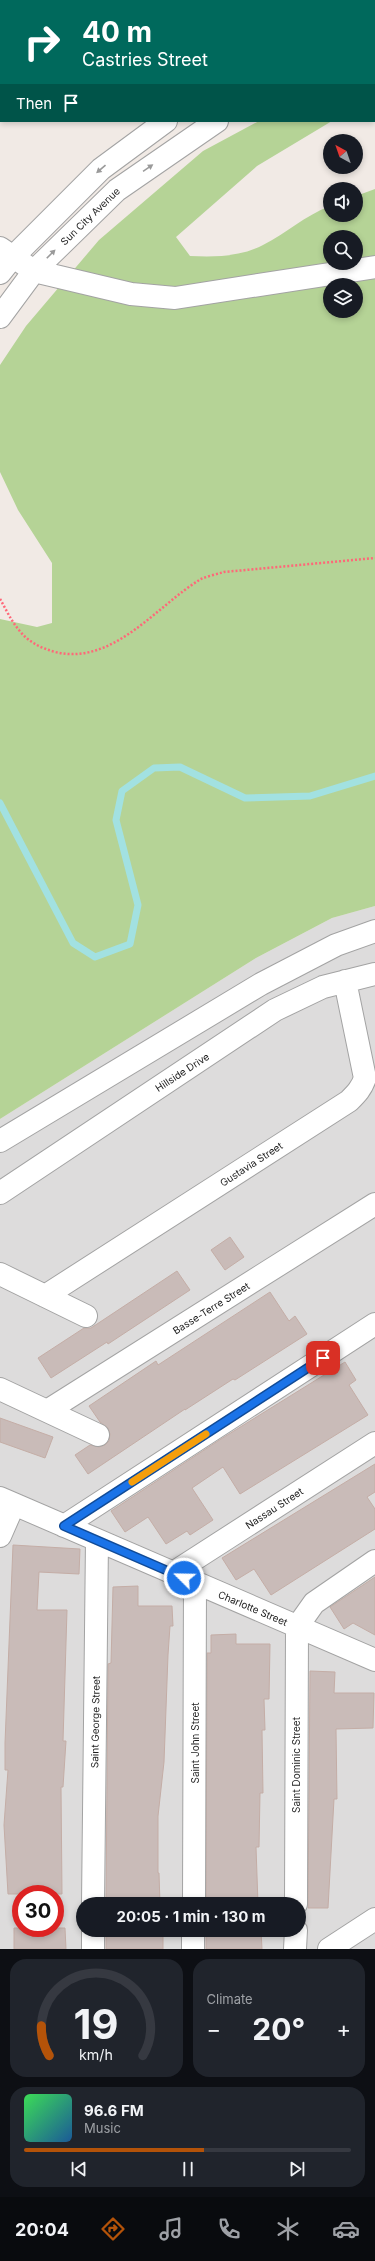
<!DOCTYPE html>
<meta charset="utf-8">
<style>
:root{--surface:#171b24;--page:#20242c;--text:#f1f3f6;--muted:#9ea1a6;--line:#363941;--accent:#b45309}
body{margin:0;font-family:Inter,sans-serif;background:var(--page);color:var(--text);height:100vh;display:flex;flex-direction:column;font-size:15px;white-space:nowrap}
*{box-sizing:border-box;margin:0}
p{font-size:13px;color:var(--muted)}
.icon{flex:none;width:22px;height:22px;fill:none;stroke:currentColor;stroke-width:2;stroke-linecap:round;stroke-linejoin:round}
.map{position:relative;height:1949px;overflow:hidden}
.drawer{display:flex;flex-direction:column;gap:10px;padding:10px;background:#0d0f14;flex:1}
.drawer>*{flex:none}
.hud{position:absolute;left:0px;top:0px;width:375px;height:122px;box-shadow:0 2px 6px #0003;background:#00695c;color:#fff;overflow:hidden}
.needle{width:26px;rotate:320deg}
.controls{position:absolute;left:323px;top:134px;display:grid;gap:8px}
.controls a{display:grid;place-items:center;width:40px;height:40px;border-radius:50%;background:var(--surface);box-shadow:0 2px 6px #0003;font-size:20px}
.speed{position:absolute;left:12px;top:1885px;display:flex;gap:8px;font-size:20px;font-weight:700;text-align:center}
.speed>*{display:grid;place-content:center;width:52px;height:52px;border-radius:50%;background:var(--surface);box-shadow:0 2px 6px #0003;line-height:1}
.speed .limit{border:6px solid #d22;background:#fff;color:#111}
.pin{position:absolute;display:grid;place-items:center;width:34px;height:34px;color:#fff;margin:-17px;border-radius:8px;box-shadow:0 2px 6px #0006}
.me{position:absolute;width:44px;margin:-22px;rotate:293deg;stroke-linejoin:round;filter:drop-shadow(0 0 3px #0008)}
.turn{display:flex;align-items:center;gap:14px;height:84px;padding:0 16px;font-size:18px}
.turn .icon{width:52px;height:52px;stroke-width:2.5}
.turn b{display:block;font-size:28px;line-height:34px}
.then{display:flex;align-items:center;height:38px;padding:0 16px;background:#0003;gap:8px;font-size:15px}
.big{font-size:30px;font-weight:700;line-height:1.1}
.drawer .card{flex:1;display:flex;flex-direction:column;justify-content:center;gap:6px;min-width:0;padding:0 14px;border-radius:16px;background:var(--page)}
.drawer .dial{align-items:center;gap:0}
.dial svg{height:104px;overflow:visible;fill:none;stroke:var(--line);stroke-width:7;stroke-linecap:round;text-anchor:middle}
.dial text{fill:var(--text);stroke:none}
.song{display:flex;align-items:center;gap:12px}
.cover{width:48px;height:48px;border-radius:6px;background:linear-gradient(135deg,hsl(130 70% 55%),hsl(210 70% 35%))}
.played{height:4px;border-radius:2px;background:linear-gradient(90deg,var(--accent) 55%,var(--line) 55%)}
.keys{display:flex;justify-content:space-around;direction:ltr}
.heat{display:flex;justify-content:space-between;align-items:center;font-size:22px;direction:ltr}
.drawer .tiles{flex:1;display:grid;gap:10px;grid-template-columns:1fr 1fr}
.card:last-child{grid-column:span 2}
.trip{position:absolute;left:76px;top:1897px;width:230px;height:40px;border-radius:20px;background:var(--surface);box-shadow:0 2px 6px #0003;font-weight:700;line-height:40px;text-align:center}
.tabs{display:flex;height:64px;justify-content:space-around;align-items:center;background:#090b0e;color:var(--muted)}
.tabs .icon{width:28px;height:28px}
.tabs .active{color:var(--accent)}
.tabs b{font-size:18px;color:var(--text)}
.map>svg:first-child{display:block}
</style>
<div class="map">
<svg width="375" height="1949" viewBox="0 0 375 1949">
<rect width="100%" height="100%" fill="#f1eae5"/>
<path fill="#dddcdc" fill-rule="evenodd" d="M 375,906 L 375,1949 L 0,1949 L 0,1119 L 256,958 L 332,918 ZM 21,1894 L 55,1894 L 55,1928 L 21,1928 ZM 83,1904 L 299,1904 L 299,1930 L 83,1930 Z"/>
<path fill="#b5d396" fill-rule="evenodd" d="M 259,121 L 332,121 L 257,166 L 176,237 L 190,256 C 215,257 240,257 263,245 C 287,233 304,216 330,206 L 330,215 L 356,215 L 356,196 L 375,189 L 375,906 L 332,918 L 256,958 L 0,1119 L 0,619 L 37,627 L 52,623 L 52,563 L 18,510 L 0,472 L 0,365 L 26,326 L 99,240 L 203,151 ZM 330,237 L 356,237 L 356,263 L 330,263 ZM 330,285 L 356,285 L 356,311 L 330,311 Z"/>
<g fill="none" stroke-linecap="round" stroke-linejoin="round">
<path stroke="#a2e1e1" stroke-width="7" d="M 0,803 L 73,943 L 95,957 L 130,944 L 138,905 L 116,820 L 122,791 L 154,768 L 180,767 L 245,798 L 310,796 L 375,776"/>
</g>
<path fill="#c9bbb8" stroke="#c4ada6" d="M 230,1237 L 244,1257 L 225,1270 L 211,1250 Z
M 177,1271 L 190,1290 L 108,1344 L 107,1342 L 51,1378 L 38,1358 L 84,1328 L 91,1328 Z
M 270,1292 L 289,1321 L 295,1316 L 307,1334 L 235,1380 L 233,1379 L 185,1410 L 185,1409 L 88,1474 L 75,1455 L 90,1445 L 99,1447 L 105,1445 L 109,1441 L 110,1434 L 108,1428 L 100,1422 L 89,1406 L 156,1361 L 158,1365 Z
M 345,1362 L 356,1380 L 349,1385 L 368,1415 L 240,1494 L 223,1467 L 192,1488 L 213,1520 L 190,1535 L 187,1531 L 166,1544 L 148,1517 L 125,1532 L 111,1511 L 221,1439 Z
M 0,1418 L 53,1437 L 45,1458 L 0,1442 Z
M 375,1464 L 375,1492 L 367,1497 L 375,1509 L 375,1529 L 271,1595 L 254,1569 L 236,1580 L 222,1558 Z
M 13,1545 L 80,1549 L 79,1574 L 39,1572 L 37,1610 L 67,1610 L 63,1741 L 66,1741 L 63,1787 L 61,1787 L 62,1894 L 8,1894 L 4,1825 L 8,1770 L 5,1770 L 5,1743 Z
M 375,1577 L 375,1635 L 353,1623 L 344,1629 L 330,1607 Z
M 138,1586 L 138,1606 L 172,1606 L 173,1626 L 170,1626 L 168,1655 L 164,1762 L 158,1816 L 158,1873 L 159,1873 L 160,1904 L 106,1904 L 108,1664 L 111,1663 L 113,1587 Z
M 236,1634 L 236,1644 L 270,1644 L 269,1699 L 264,1699 L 265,1730 L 262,1730 L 263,1793 L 260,1793 L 259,1847 L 256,1847 L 258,1904 L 206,1904 L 207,1653 L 211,1653 L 211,1635 Z
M 310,1671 L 335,1672 L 334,1693 L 374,1693 L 373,1728 L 336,1729 L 337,1799 L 334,1799 L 328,1908 L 308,1908 Z
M 14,1928 L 65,1928 L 66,1949 L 14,1949 Z
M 106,1930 L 163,1930 L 163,1949 L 106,1949 Z
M 206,1930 L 261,1930 L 262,1949 L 206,1949 Z"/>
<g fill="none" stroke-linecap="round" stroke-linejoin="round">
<g stroke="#a3a3a3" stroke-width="24">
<path id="minor" d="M 27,1 L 29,0
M 374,14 L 375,13
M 0,15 L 1,15
M 374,47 L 375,47
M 0,248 L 34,271 L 131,294 L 175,298 L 375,267
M 0,273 L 12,258 L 101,169 L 166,121
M 0,317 L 34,271 L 117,190 L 217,121
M 0,1141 L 261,984 L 336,945 L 375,931
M 0,1193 L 275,1010 L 323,987 L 375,974
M 0,1274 L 86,1316
M 45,1296 L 349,1101 C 356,1094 362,1088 365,1078 L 345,981
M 0,1389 L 98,1435
M 47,1411 L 375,1204
M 0,1498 L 375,1660
M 64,1526 L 375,1324
M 0,1536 L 14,1504
M 173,1573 L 375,1443
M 93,1904 L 97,1540
M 194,1904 L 195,1583
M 296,1904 L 297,1627 L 314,1603 L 375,1561
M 93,1949 L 93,1930
M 193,1949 L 193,1930
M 295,1949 L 296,1930
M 329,1949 L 375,1919"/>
</g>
<path stroke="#ff6778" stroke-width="2.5" stroke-dasharray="2 2" stroke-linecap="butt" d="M 0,599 C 6,609 11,621 19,630 C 28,642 41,648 55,652 C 114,666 157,605 201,579 C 208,576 217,574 224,572 L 375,558"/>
<use href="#minor" stroke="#fff" stroke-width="22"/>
</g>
<defs><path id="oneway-solid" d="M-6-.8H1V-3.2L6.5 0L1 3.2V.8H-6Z"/></defs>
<g fill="#9a9a9a">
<use href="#oneway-solid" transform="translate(148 168) rotate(-34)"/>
<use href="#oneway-solid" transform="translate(101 169) rotate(139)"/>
<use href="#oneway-solid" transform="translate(51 254) rotate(-45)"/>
</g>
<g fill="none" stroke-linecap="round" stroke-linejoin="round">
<g stroke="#114b97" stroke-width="10">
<path id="route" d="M 184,1578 L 64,1526 L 323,1358"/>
</g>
<use href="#route" stroke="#1a73e8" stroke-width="7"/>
<path stroke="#f59e0b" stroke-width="7" d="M 132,1482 L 206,1434"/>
</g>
<g text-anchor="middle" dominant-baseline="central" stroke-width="3" stroke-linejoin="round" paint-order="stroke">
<g font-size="10" fill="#1f1f1f" stroke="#fff">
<text transform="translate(90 216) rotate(-44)">Sun City Avenue</text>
<text transform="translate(182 1072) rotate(-33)">Hillside Drive</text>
<text transform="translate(251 1164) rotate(-33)">Gustavia Street</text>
<text transform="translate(211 1308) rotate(-32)">Basse-Terre Street</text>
<text transform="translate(274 1508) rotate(-33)">Nassau Street</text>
<text transform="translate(253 1608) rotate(23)">Charlotte Street</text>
<text transform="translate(95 1722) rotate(-89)">Saint George Street</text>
<text transform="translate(195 1743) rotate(-90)">Saint John Street</text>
<text transform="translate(296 1765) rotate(-90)">Saint Dominic Street</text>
</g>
</g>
</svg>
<div class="controls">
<a><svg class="needle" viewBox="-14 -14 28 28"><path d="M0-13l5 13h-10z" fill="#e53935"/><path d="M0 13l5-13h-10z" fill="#9ea1a6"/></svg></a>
<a><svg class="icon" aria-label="sound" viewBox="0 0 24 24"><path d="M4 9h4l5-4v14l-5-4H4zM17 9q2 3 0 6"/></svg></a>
<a><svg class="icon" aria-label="search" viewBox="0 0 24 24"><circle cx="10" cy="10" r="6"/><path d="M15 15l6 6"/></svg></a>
<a><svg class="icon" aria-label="layers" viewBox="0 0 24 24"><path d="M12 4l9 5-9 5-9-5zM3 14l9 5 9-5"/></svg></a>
</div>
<div class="speed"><div class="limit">30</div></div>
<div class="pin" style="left:323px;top:1358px;background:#d93025"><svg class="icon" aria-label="arrive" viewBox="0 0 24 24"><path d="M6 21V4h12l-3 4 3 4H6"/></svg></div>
<svg class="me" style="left:184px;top:1578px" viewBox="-20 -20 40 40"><circle r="17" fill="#1a73e8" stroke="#fff" stroke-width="3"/><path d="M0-11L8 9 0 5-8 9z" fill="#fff"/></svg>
<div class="trip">20:05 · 1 min · 130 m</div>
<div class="hud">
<div class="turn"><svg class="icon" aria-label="right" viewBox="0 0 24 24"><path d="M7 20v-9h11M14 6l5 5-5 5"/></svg><div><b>40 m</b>Castries Street</div></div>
<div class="then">Then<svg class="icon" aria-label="arrive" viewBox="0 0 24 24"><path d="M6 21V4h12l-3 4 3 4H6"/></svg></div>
</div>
</div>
<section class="drawer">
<div class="tiles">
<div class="card dial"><svg viewBox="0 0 100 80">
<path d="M14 69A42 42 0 1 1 86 69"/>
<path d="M14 69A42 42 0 0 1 8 46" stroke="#b45309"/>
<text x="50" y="56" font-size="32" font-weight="700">19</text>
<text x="50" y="72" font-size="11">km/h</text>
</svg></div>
<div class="card"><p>Climate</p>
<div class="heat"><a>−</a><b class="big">20°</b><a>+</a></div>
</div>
<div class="card">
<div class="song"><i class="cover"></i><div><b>96.6 FM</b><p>Music</p></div></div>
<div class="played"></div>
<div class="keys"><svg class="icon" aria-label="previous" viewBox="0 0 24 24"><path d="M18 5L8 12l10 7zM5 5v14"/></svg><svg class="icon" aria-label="pause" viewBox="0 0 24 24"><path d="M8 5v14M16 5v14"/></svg><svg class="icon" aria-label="next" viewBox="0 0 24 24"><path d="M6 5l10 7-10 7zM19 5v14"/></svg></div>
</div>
</div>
</section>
<nav class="tabs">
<b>20:04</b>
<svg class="icon active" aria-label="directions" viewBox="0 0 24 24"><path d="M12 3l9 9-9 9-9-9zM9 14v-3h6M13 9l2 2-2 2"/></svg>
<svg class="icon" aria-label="music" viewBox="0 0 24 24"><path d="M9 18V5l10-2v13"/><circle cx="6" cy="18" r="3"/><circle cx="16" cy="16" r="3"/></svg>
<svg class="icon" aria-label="phone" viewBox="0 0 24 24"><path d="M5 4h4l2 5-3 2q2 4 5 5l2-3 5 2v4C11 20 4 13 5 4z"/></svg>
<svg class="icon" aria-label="climate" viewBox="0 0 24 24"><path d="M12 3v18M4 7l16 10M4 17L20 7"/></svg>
<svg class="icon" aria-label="car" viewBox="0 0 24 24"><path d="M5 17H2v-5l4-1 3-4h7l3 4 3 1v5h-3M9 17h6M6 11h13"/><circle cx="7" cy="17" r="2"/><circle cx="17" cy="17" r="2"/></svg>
</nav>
